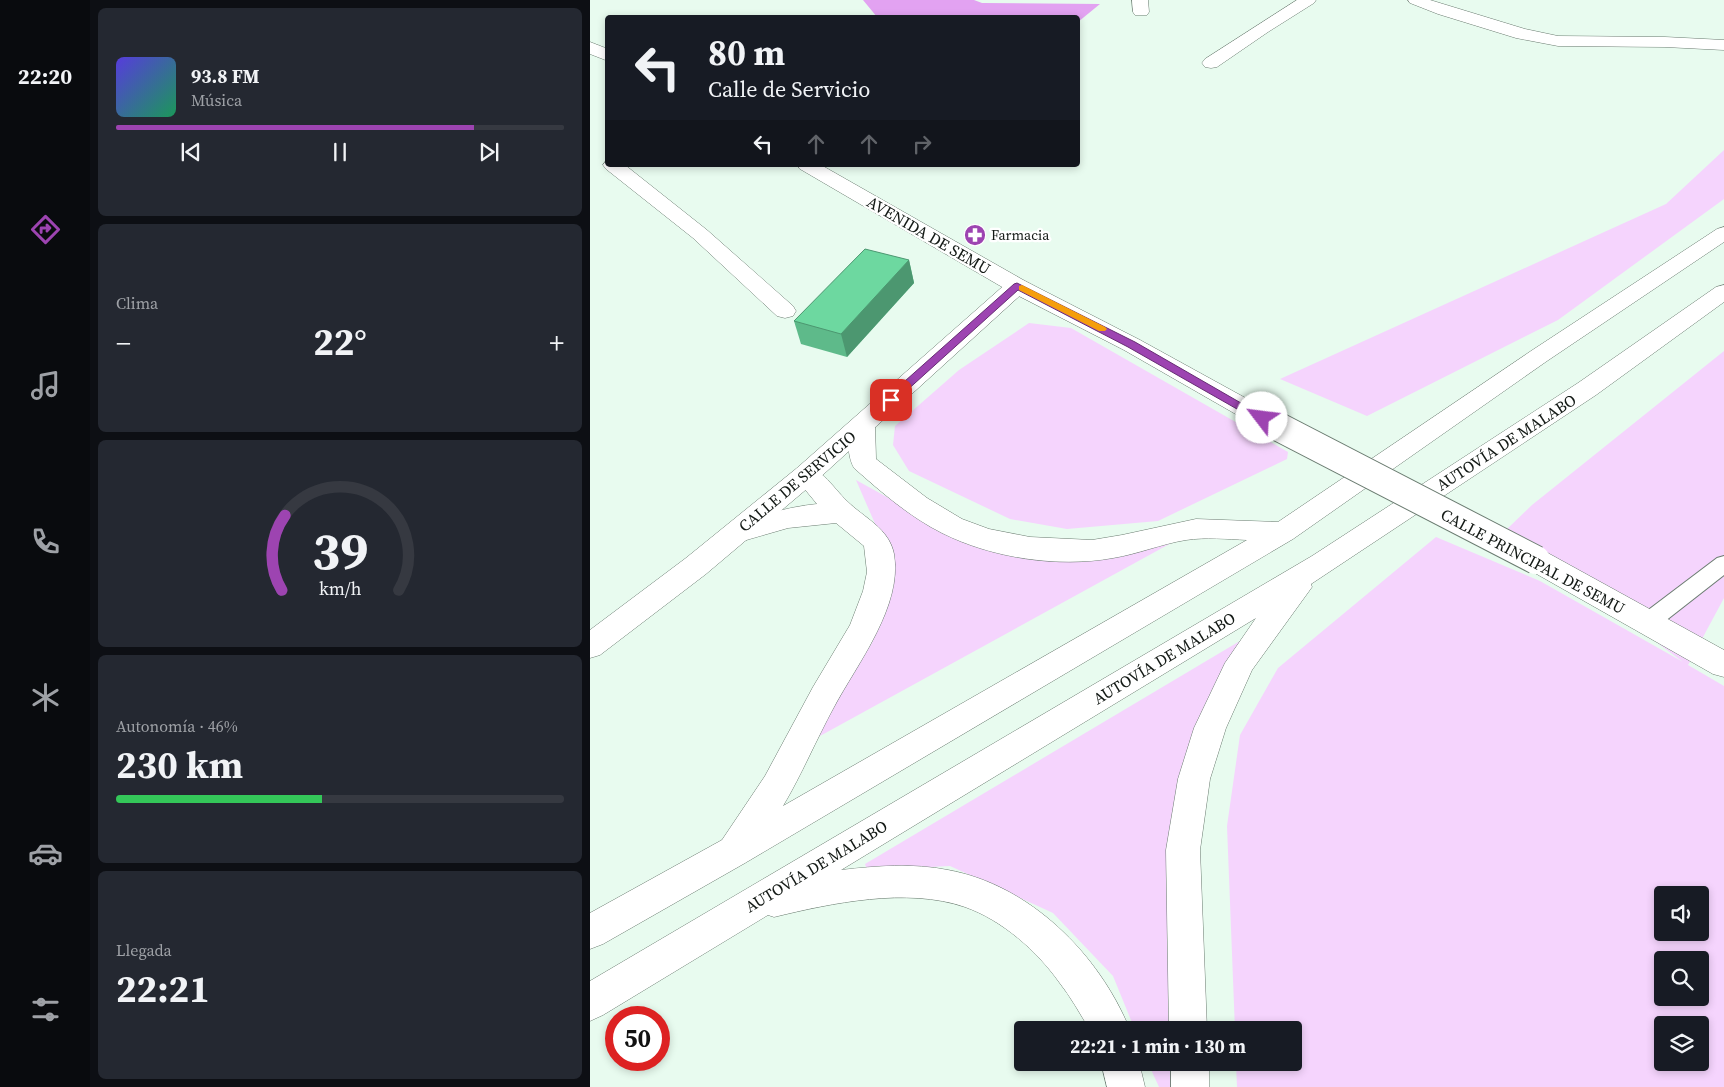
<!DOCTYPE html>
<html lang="es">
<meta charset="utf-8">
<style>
:root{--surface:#171b24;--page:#242831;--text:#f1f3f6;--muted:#9ea1a6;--line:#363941;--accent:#9d44b1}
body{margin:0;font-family:"Source Serif 4",serif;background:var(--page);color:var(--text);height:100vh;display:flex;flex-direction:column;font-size:19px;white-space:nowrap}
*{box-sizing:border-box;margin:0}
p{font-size:16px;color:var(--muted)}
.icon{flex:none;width:28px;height:28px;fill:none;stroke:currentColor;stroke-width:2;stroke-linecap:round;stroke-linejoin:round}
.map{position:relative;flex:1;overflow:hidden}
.sheet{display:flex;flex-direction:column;gap:8px;padding:8px;background:#0d0f14;width:500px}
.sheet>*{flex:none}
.hud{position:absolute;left:15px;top:15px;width:475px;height:152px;border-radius:5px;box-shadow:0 2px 8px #0003;background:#171b24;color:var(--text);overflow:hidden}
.buttons{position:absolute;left:1064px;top:886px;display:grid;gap:10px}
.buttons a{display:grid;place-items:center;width:55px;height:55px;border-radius:5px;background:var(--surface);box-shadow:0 2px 8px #0003;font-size:25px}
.speed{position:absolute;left:15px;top:1006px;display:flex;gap:10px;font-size:25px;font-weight:700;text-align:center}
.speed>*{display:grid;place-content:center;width:65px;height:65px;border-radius:50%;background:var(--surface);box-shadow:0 2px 8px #0003;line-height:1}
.speed .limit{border:8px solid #d22;background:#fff;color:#111}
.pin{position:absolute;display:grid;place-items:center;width:42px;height:42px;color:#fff;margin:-21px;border-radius:10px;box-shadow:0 2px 8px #0006}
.me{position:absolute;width:55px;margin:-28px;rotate:300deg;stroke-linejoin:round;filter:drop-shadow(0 0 4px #0008)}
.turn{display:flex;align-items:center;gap:18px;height:105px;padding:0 20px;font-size:22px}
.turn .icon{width:65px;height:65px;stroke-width:2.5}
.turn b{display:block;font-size:35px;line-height:42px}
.lanes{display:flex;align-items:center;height:48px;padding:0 20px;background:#0003;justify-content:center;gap:25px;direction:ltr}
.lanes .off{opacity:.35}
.big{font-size:38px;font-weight:700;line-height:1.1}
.sheet .widget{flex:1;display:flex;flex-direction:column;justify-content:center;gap:8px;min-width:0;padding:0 18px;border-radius:8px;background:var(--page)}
.sheet .dial{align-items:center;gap:0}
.dial svg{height:130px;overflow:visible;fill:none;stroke:var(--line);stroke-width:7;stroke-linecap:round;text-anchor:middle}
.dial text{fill:var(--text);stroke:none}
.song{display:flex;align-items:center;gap:15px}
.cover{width:60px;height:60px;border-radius:8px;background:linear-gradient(135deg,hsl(250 70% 55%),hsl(150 70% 35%))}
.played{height:5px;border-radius:2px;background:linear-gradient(90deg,var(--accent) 80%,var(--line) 80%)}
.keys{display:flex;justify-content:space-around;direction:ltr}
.heat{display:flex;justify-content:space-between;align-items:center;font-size:28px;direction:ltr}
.charge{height:8px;border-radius:4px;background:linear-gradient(90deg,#34c759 46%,var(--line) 0)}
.trip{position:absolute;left:424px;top:1021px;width:288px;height:50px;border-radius:5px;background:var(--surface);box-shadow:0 2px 8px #0003;font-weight:700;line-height:50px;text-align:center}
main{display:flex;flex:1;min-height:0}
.menu{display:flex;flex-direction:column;width:90px;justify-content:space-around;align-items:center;background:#090b0e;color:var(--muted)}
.menu .icon{width:35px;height:35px}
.menu .selected{color:var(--accent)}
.menu b{font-size:22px;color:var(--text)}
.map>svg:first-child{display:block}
</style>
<main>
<nav class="menu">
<b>22:20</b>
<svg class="icon selected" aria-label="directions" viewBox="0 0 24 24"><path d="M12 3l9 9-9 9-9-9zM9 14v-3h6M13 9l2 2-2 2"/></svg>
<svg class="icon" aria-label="music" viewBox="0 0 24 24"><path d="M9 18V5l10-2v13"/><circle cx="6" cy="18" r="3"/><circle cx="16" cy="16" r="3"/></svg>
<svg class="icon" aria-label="phone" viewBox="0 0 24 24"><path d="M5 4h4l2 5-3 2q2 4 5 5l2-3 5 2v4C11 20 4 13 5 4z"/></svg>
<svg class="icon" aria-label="climate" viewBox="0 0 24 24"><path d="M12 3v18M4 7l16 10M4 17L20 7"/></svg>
<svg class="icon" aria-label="car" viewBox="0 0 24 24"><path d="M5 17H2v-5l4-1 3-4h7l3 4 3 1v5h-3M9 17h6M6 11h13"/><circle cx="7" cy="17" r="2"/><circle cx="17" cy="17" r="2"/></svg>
<svg class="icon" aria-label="filters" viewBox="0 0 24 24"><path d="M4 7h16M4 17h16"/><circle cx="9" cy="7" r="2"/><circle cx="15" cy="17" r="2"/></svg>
</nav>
<section class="sheet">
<div class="widget">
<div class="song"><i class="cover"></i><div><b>93.8 FM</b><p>Música</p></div></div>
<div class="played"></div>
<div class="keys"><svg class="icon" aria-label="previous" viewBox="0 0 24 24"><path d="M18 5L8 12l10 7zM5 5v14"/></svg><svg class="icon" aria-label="pause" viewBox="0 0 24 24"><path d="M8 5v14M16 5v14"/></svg><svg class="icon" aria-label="next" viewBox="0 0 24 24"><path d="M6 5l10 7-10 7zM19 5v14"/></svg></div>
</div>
<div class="widget"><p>Clima</p>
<div class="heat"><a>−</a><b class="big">22°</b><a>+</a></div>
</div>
<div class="widget dial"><svg viewBox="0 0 100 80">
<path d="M14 69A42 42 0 1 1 86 69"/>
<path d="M14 69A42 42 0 0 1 16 23" stroke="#9d44b1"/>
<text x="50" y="56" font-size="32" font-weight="700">39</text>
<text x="50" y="72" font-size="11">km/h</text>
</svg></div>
<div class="widget"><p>Autonomía · 46%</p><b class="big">230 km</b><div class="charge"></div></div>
<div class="widget"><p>Llegada</p><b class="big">22:21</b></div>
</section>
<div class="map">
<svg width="1134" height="1087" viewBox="0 0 1134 1087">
<rect width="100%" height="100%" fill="#e8fbef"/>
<path fill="#f5d4fd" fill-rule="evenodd" d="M 1134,150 L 1134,199 L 968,320 L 777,416 L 690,379 L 1076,204 Z
M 439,323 L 481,328 L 698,452 L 697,459 L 568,521 L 477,529 L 420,519 L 319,471 L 303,445 L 305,426 L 369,370 Z
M 1134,351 L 1134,598 L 1098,665 L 1134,686 L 1134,1087 L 647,1087 L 646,1063 L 702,1062 L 702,1030 L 645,1030 L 637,826 L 650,735 L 688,668 L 846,537 L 950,581 L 1093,662 L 916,530 L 942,505 ZM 1072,895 L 1110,895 L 1110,932 L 1072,932 ZM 1072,960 L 1110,960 L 1110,998 L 1072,998 ZM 1072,1025 L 1110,1025 L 1110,1062 L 1072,1062 Z
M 266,480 L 382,544 L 486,557 L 594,536 L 199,753 L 282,643 L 303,565 Z
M 665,632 L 609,740 L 589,1030 L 545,1030 L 523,976 L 463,913 L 360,866 L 277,870 L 275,864 Z
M 558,1063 L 590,1063 L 589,1087 L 569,1087 Z"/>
<path fill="#e2a2f1" d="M 273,0 L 384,0 L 392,3 L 510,4 L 488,22 L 488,18 L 287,17 Z"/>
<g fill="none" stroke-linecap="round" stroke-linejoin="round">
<g stroke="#6a7b70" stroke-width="2">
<path id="service" d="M 1134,556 L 1134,575 L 1065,629 L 1057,631 L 1049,629 L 1046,623 L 1049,617 L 1127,558 Z"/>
</g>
<g stroke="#6a7b70" stroke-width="1">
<path id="minor" d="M 542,0 L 558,0 L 559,12 L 557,15 L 545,15 L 543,12 Z
M 707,0 L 726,0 L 724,3 L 678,32 L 627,67 L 621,68 L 615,67 L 612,63 L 615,59 Z
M 818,0 L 840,0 L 935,29 L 968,36 L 1075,37 L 1134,40 L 1134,50 L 1075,47 L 968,46 L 926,38 L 848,14 L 820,3 Z
M 16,161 L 18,165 L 35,165 L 117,230 L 203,306 L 206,311 L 203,316 L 195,318 L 187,316 L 103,238 L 16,169 L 13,165 Z"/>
</g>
<g stroke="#6a7b70" stroke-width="1">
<path id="tertiary" d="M 427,279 L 435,281 L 438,286 L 435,291 L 225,482 L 116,574 L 10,655 L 0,658 L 0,630 L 96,558 L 207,468 L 419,281 Z"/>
</g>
<g stroke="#6a7b70" stroke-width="1">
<path id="secondary" d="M 0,42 L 18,49 L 18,61 L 0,54 Z
M 207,165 L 231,165 L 435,281 L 550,340 L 681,412 L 684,418 L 681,424 L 672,426 L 663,424 L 534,350 L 419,291 L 210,169 Z
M 946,549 L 956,552 L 1134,650 L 1134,677 L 1123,674 L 936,568 L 932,560 L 936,552 Z"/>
</g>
<g stroke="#6a7b70" stroke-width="1">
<path id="trunk" d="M 1134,227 L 1134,242 L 957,361 L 703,539 L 155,863 L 13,944 L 0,949 L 0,913 L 132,840 L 175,776 L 223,687 L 260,625 L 273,591 L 277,572 L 274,546 L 246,523 L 198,528 L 146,543 L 136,540 L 132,533 L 136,526 C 166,517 196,507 227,504 L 203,475 L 207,468 C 229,462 242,487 257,501 C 274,518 299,528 304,554 C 313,606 267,664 244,707 C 226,740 212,774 193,806 L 657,540 C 637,539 616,537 596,540 C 571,544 548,554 523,558 C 468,568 402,558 352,533 C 320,517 291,492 264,468 C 257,457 256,430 263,419 L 272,416 L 281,419 L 285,425 L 286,459 L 337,498 L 372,519 L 399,529 L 440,537 L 502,540 L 532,535 L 606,519 L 688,522 L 941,351 L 1127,229 Z
M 1134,285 L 1134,302 L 1006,395 L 721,584 L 722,587 L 662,670 L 636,728 L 620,779 L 610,850 L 617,1030 L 579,1030 L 576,850 L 588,779 L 604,728 L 635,663 L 666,618 L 251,870 C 286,866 323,863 358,870 C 440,885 509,954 540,1030 L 500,1030 C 490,1014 481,997 469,982 C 447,951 412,920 375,907 C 317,887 242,903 184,917 L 178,915 L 13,1015 L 0,1021 L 0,981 L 722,556 L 988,383 L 1126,287 Z
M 511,1062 L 549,1062 L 555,1087 L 517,1087 Z
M 581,1062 L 619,1062 L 619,1087 L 581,1087 Z"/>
</g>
<use href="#service" fill="#fff" fill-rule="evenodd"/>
<use href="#minor" fill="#fff" fill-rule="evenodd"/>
<use href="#tertiary" fill="#fff" fill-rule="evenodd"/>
<use href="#secondary" fill="#fff" fill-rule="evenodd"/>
<use href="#trunk" fill="#fff" fill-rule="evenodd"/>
<g stroke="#6a7b70" stroke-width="24" stroke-linecap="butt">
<path id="secondary-bridge-far1" d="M 672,418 L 687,426"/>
</g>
<g stroke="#6a7b70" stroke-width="30" stroke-linecap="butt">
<path id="secondary-bridge" d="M 685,425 L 946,560"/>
</g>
<use href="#secondary-bridge-far1" stroke="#fff" stroke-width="22"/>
<use href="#secondary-bridge" stroke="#fff" stroke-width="28"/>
</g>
<path fill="#5eba8a" d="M 319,260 L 324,283 L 257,357 L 211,344 L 204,321 Z"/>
<path fill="#4c9770" d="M 319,260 L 324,283 L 257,357 L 251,334 Z"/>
<path fill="#6dd8a0" stroke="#4c9770" d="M 275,249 L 319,260 L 251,334 L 204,321 Z"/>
<path fill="#9d44b1" stroke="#662c73" d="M 427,283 L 545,342 L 677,418 L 676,421 L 668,421 L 538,347 L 428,290 L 304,402 L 297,402 L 297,397 L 424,284 Z"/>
<path fill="#f59e0b" d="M 432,285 L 515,327 L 517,329 L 515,331 L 509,331 L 429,290 L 429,286 Z"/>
<defs>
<g id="pharmacy-disc" transform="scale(1.125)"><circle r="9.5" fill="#9d44b1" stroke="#fff"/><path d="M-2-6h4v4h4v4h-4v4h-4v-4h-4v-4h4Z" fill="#fff"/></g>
</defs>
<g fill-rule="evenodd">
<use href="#pharmacy-disc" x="385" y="235"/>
</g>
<g text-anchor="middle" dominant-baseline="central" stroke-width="4.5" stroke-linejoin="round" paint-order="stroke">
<g font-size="14" fill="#131915" stroke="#fff" text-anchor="start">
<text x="401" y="235">Farmacia</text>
</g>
<g font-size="16" fill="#131915" stroke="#fff">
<text transform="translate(339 235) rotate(30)">AVENIDA DE SEMU</text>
<text transform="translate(916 442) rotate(-33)">AUTOVÍA DE MALABO</text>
<text transform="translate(207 481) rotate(-40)">CALLE DE SERVICIO</text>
<text transform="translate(943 561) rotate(28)">CALLE PRINCIPAL DE SEMU</text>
<text transform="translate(574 658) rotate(-31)">AUTOVÍA DE MALABO</text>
<text transform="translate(226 866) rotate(-31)">AUTOVÍA DE MALABO</text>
</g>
</g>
</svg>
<div class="buttons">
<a><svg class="icon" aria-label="sound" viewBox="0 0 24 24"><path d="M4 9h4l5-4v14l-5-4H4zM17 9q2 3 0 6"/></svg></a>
<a><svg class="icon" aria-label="search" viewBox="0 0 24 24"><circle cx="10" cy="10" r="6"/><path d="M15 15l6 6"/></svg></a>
<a><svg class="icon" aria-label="layers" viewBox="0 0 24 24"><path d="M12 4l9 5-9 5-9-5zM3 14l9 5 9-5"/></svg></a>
</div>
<div class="speed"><div class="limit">50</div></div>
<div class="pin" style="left:301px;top:400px;background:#d93025"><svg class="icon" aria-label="arrive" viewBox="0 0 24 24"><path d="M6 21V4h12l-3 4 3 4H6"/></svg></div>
<svg class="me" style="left:672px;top:418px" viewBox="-20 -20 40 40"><circle r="19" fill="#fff"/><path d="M0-13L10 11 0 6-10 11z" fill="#9d44b1"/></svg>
<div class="trip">22:21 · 1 min · 130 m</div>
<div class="hud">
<div class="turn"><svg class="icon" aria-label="left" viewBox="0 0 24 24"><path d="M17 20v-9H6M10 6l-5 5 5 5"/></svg><div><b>80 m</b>Calle de Servicio</div></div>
<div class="lanes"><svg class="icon" aria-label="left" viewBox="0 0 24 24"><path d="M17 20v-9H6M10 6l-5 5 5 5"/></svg><svg class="icon off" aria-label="ahead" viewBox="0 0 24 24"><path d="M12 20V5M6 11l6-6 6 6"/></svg><svg class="icon off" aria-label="ahead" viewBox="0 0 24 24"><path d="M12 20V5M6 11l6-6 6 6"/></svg><svg class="icon off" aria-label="right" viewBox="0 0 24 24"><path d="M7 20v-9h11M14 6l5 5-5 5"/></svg></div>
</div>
</div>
</main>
